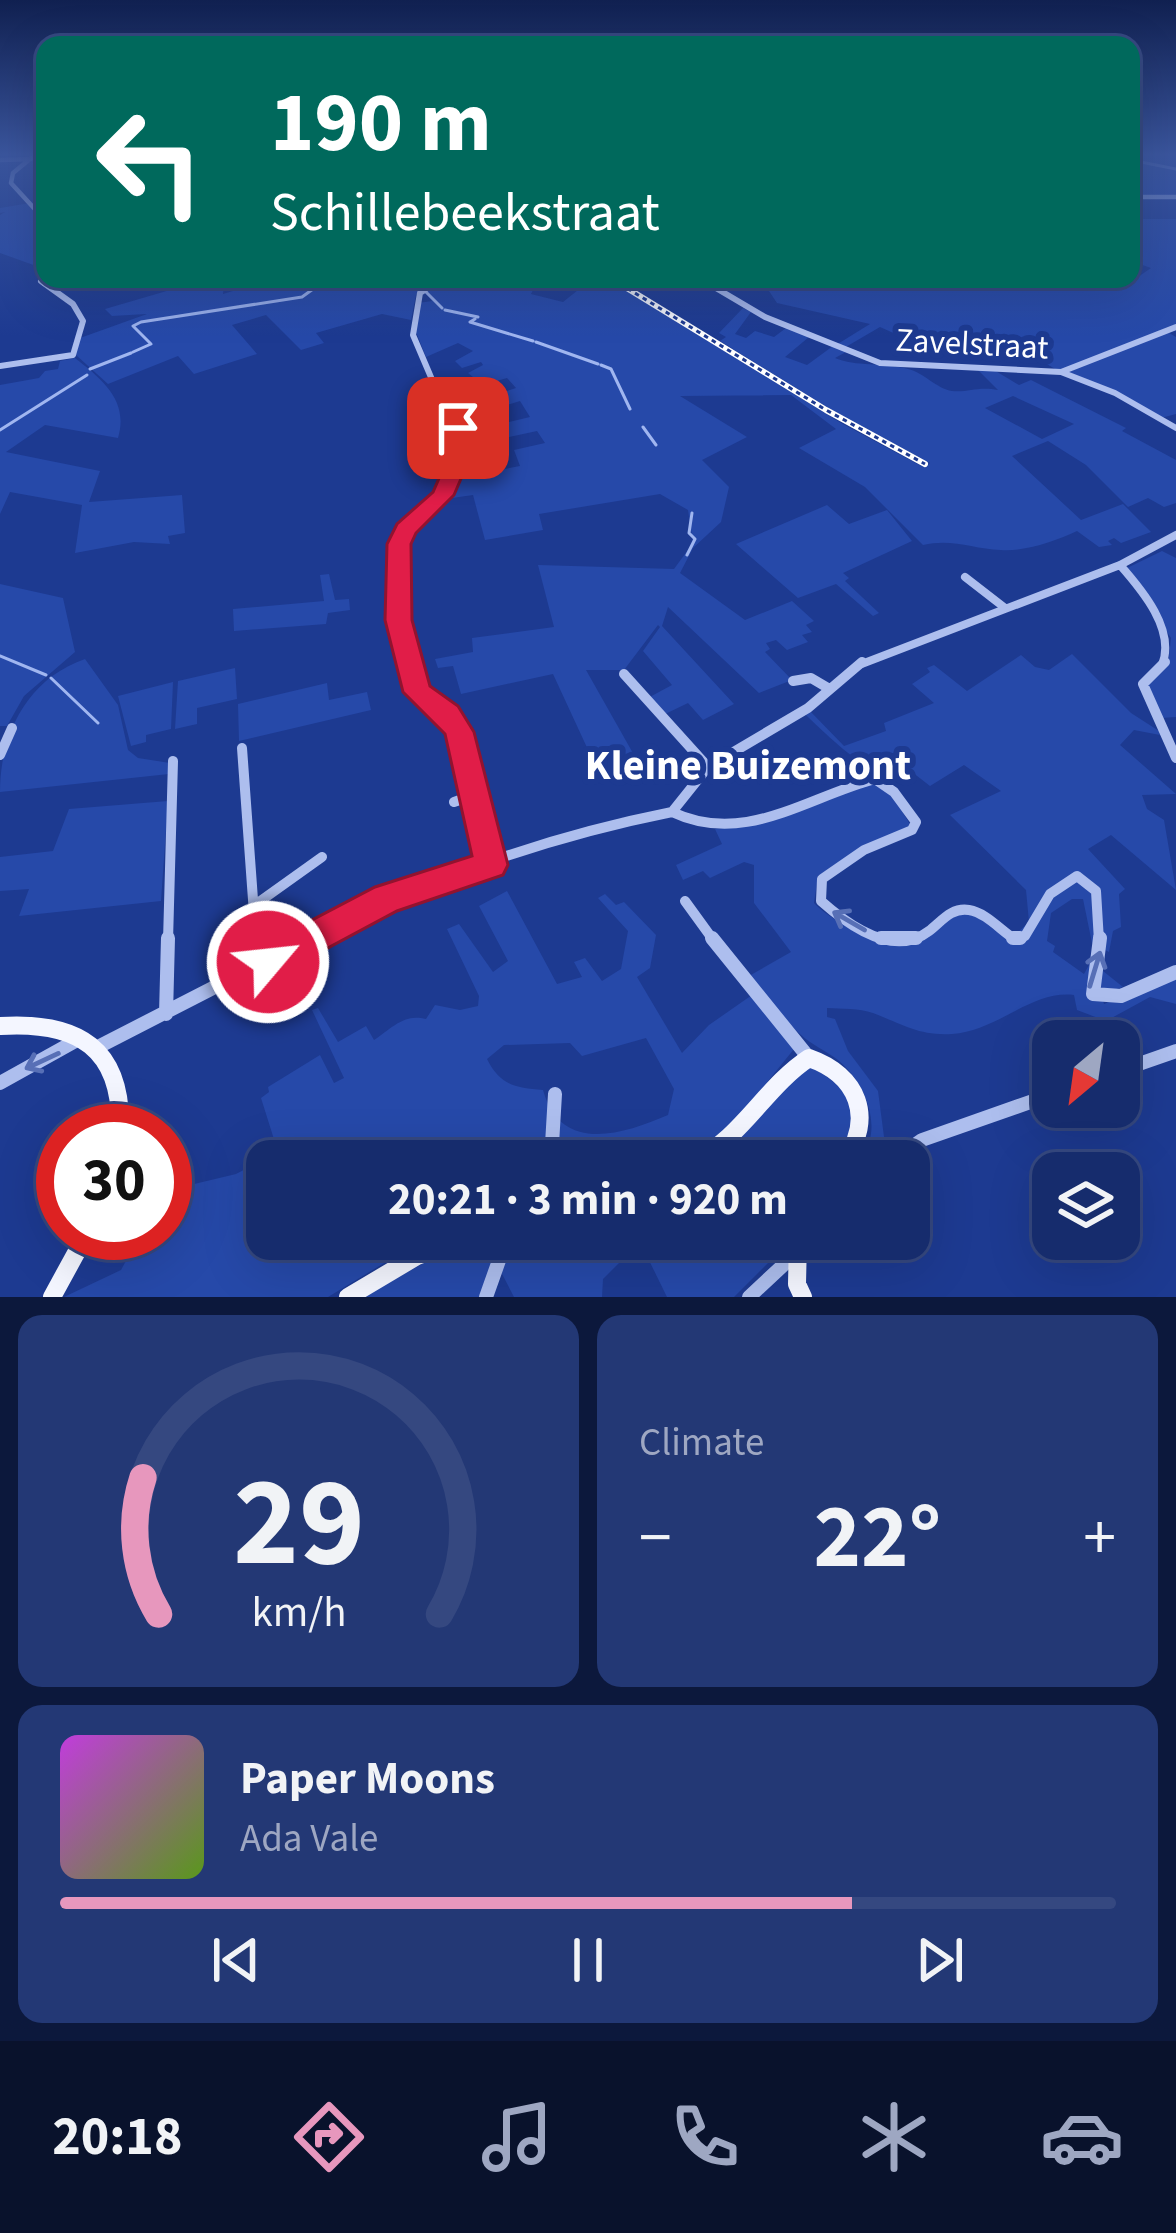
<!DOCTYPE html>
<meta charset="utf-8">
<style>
:root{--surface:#162c6d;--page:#233875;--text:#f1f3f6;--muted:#9ea7c2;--line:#354880;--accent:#e797bd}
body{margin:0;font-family:"Source Sans 3",sans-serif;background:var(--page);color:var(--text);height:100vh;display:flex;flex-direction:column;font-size:45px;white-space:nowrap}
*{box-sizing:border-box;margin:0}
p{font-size:39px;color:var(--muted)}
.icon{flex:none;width:66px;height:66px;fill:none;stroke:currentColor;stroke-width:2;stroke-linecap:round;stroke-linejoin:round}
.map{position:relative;height:1297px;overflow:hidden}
.details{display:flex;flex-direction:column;gap:18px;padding:18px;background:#0c183c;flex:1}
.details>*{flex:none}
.banner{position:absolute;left:36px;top:36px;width:1104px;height:252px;border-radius:24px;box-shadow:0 12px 48px #0002,0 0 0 3px var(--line);background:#00695c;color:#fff;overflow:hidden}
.needle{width:78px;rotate:209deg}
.fabs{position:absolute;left:1032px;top:1020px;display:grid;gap:24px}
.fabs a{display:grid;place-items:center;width:108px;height:108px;border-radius:24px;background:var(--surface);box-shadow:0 12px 48px #0002,0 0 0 3px var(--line);font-size:60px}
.speed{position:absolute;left:36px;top:1104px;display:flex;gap:24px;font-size:60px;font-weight:700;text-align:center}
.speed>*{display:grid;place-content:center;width:156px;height:156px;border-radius:50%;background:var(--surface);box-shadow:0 12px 48px #0002,0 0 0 3px var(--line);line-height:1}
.speed .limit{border:18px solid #d22;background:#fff;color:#111}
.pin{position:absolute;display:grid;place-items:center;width:102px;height:102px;color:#fff;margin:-51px;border-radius:24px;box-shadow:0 6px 18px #0006}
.me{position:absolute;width:132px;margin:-66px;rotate:62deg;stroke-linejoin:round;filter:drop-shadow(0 0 9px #0008)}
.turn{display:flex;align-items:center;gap:42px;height:252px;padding:0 36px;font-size:54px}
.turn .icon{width:156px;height:156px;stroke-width:2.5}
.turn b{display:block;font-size:84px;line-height:102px}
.big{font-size:90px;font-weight:700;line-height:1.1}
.details .widget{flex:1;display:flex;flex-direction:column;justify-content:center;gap:18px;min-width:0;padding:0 42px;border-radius:24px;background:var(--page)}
.details .dial{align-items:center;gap:0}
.dial svg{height:312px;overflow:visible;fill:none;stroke:var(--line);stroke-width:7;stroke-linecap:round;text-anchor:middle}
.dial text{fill:var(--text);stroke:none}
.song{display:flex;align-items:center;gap:36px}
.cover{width:144px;height:144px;border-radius:18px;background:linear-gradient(135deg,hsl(290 70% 55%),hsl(90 70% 35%))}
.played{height:12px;border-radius:6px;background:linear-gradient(90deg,var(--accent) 75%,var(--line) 75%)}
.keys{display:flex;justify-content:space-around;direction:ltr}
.heat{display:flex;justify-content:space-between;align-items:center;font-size:66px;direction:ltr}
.details .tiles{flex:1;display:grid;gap:18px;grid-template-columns:1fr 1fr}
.widget:last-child{grid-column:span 2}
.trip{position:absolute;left:246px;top:1140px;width:684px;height:120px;border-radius:24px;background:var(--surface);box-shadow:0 12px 48px #0002,0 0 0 3px var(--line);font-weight:700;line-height:120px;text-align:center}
.tabs{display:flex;height:192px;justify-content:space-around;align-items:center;background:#09122c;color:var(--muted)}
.tabs .icon{width:84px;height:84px}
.tabs .on{color:var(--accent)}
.tabs b{font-size:54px;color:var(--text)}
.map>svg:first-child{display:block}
</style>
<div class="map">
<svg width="1176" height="1297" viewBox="0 0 1176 1297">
<rect width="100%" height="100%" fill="#1d3a91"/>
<path fill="#2649a9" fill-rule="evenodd" d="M 1131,154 L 1176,154 L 1176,197 L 1131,196 Z
M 30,203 L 42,220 L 39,267 L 0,253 L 0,215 L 5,212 L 0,213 L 0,208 Z
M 1131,219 L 1176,219 L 1176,325 L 1164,330 L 1176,337 L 1176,414 L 1161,418 L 1136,402 L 1055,369 L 1008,340 L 961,357 L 947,342 L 918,344 L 880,327 L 844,348 L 836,345 L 870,324 L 777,303 L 761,279 L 1131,279 L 1131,275 L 1138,277 L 1151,268 L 1131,261 Z
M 164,279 L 214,279 L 224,284 L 223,294 L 273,279 L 410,279 L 424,287 L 416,295 L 411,320 L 382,314 L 316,333 L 324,343 L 301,350 L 266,315 L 232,325 L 257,354 L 194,374 L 178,356 L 108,384 L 76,355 L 80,338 L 147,314 L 112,316 L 105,309 L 170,290 L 156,282 Z
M 461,279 L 502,279 L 533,290 L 531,294 L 563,302 L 592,279 L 609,279 L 841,423 L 925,468 L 930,463 L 843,417 L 720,341 L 726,337 L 719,333 L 743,308 L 751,312 L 735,334 L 746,338 L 755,331 L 774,337 L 786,328 L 809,337 L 785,357 L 807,365 L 833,346 L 846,352 L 835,358 C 856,367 882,362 908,369 C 923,372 937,389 952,391 C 967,393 978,386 998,390 L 975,367 L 989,367 L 1019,385 L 1031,380 L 1126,428 L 1122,431 L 1176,460 L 1176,503 L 1164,507 L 1148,498 L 1128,507 L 1086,465 L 1048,441 L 1012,456 L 1081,520 L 1123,504 L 1151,532 L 1121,543 L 1114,538 L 1108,541 L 1112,545 L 1099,547 L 1077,531 C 1056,541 1024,552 1001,550 C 973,549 952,538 923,545 L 865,487 L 799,448 L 836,429 L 791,395 L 680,396 L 747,437 L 702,460 L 729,487 L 721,522 L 693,548 L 680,573 L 745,620 L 792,601 L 814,621 L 806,625 L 812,632 L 802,635 L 808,642 L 787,650 L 776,640 L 766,643 L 770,649 L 765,652 L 792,680 L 759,693 L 668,607 L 662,626 L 734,704 L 703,720 L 688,703 L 661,716 L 646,699 L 672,685 L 643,651 L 660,627 L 658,625 L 624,670 L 586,670 L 634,755 L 596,767 L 553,674 L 461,694 L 453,666 L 438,668 L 435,659 L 473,652 L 472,638 L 554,627 L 538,565 L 674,569 L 693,543 L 688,510 L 660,494 L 539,514 L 543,530 L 485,540 L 473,495 L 445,499 L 453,479 L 520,466 L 514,450 L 545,443 L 537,431 L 467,446 L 467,440 L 509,430 L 505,423 L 530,417 L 520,401 L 492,410 L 482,399 L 516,388 L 507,378 L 483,385 L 468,373 L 483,365 L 481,362 L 462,368 L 455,361 L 473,351 L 458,343 L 426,357 L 414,327 L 418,303 L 432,301 L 424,292 L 436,284 L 454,289 L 466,281 ZM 1013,396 L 1074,424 L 1042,439 L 985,408 Z
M 75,358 C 103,380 129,401 118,438 L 45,425 L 6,452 L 100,471 L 89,502 L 182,495 L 185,533 L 168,536 L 170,544 L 134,542 L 75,553 L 82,505 L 10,492 L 0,514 L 0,385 L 39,378 L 45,371 L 58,369 L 60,361 Z
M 827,505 L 849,524 L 887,510 L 912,541 L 843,573 L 849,578 L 845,581 L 879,613 L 873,616 L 836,584 L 798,598 L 736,544 Z
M 1162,551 L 1176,558 L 1176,717 L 1161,718 L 1148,684 L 1168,666 L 1171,638 L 1125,569 Z
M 329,574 L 335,600 L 349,599 L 350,610 L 328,613 L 326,624 L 234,631 L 233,609 L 324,601 L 320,575 Z
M 0,584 L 63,598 L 75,652 L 24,696 L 7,726 L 0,726 Z
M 1072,654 L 1131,713 L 1159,731 L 1160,735 L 1134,730 L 1120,745 L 1176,794 L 1142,795 L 1147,809 L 1164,820 L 1176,890 L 1111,835 L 1088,849 L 1125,889 L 1119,894 L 1121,927 L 1113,931 L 1109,952 L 1092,943 L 1083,899 L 1072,899 L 1051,913 L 1047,941 L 1055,946 L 1053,952 L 1084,974 L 1095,954 L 1103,971 L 1123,987 L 1101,994 L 1104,1004 L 1176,974 L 1176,1004 L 1150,997 L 1106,1021 L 1077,1010 L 1074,995 C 1031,990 998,1031 952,1034 C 919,1036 902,1024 873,1013 C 859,1008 842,1009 827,1008 L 827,1017 L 835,1019 L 848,1051 L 878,1091 L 886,1152 L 876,1161 L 858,1161 C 886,1132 866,1083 838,1060 C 825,1050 813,1046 800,1034 C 781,1017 766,995 749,976 L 791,952 L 754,903 L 754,865 L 744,862 L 710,878 L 703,871 L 683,880 L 676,865 L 722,844 L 715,829 L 761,823 L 870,782 L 889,790 L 911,826 L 857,850 L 818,876 L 814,903 C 839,930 882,934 916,944 L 954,912 L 967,913 L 1016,934 L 1029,922 L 1026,890 L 950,815 L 1001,791 L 964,765 L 930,786 L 912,772 L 902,774 L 900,782 C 874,780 825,734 805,714 L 810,711 L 844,746 L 886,731 L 884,723 L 934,703 L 912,684 L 930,672 L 927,668 L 934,665 L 967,691 L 1021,655 L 1035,667 L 1049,670 Z
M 85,659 L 118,705 L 128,750 L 138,758 L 170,763 L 169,774 L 0,792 C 0,734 27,679 85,659 Z
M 235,668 L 237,699 L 197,708 L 197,724 L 175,729 L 178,681 Z
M 173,682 L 171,729 L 146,735 L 146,742 L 131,746 L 118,696 Z
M 327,683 L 329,700 L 367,692 L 371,710 L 239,741 L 238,704 Z
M 168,801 L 161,901 L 19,916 L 29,889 L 0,891 L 0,857 L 53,851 L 69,809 Z
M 507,891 L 557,984 L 582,977 L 574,962 L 585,958 L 602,981 L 621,969 L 628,931 L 598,898 L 605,894 L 616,905 L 624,902 L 656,935 L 650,968 L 637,977 L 682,1053 L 709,1025 L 752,995 L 794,1049 L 703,1161 L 267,1161 L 267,1239 L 424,1239 L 328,1297 L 64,1297 L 121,1270 L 141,1233 L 165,1233 L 165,1191 L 236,1174 L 278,1152 L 261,1098 L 269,1092 L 268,1087 L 320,1055 L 334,1083 L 344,1078 L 312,1010 L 318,1008 L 338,1042 L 366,1026 L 374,1040 C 392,1028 404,1013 426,1019 L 435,1005 L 460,1010 L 478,1006 L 479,996 L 447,929 L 459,924 L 493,972 L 508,961 L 479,906 ZM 646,1038 L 674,1089 L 668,1115 C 621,1135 561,1154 543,1090 C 515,1088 500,1085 487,1059 L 504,1045 L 570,1043 L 582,1056 Z
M 810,1067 C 842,1083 862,1105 846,1143 L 825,1161 L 713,1161 C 752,1135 769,1090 810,1067 Z
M 493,1239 L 499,1249 L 481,1297 L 362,1297 L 424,1263 Z
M 523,1239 L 783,1239 L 770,1261 L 734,1297 L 667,1297 L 640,1242 L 603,1279 L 602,1297 L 514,1297 L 499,1268 L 504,1255 Z"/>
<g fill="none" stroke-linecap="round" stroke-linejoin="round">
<path stroke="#a0b6f0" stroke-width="3" d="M 1131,160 L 1176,169
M 409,279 L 421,287
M 426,292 L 442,308
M 445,310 L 478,317
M 475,319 L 470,322 L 533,341
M 536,342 L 598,364
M 133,352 L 151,344 L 133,326 L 141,322 L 302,297 L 327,279
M 601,365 L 611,369 L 630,409
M 90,369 L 131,353
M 643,427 L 656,445
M 0,430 L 87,375
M 687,555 L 695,539 L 689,533 L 692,513
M 0,656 L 46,675
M 51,678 L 98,723"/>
<path stroke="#adbeee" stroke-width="4.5" d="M 36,154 L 13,173 L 11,183 L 43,218 L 44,284
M 0,160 L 31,159
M 1131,197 L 1176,197
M 700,279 L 709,284
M 433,284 L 441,279"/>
<path stroke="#adbeee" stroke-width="6" d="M 438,281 L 420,293 L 413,335 L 462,450
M 704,281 L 765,317 L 880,363 L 1061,372 L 1115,393 L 1176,428
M 0,366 L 73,355 L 83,321 L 73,304 L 41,281
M 1061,372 L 1176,327"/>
<path stroke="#adbeee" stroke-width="8" d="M 1120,565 C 1142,590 1176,630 1162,665
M 965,577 L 1005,608
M 406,665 L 397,595 L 401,537 L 443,495 L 463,447
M 859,665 L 1120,565 L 1176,535"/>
<path stroke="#adbeee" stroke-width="10" d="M 405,662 L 419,694 L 459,732 L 491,865
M 1165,662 L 1143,684 L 1176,758
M 624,674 L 708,767
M 793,681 L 811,678 L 828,688
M 242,748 L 256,941
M 0,755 L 12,728
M 454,802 L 474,795
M 672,812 C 744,846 805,798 875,779 L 894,792 L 916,822 L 912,830 L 864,850 L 822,879 L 821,901 C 848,925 894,958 929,931 C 941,922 951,907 969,910 C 987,913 1001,931 1016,940 L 1025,936 L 1050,894 L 1077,876 L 1096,891 L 1099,941
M 685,901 L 714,941
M 252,907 L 322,857
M 168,941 L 173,761
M 304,941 C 418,882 546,837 672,812 L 708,767 L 808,708 L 862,662"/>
<path stroke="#adbeee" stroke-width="14" d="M 256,938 L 258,968
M 712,938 L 809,1058
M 881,938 L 916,938
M 1013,938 L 1020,938
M 1100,938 L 1093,994 L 1121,996 L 1176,972
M 166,1014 L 168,938
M 96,1048 L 310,938
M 1119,1071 L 1176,1051
M 0,1083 L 79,1039
M 551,1161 L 555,1094
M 892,1161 L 922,1140 L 1053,1094
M 486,1297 L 502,1252 L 517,1239
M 749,1297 L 793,1256"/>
<path stroke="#f4f6ff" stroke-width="18" d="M 0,1026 C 78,1021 123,1048 120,1131
M 694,1161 C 742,1138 765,1087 809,1058 C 858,1075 875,1118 844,1161
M 798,1239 L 797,1284 L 803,1297
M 52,1297 L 87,1233
M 348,1297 L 417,1256 L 461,1239"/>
<g stroke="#fff" stroke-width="6">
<path id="rail" d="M 612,279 L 826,410 L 925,464"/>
</g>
<use href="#rail" stroke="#1d3a91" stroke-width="3" stroke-dasharray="4.5" stroke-linecap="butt"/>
</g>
<defs><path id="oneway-shaft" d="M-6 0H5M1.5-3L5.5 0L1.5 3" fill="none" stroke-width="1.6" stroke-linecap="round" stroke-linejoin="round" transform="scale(3)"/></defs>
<g stroke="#576fb6">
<use href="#oneway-shaft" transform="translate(849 921) rotate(-150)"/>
<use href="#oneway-shaft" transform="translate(1095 969) rotate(-73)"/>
<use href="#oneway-shaft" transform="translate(42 1061) rotate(155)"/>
</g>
<linearGradient id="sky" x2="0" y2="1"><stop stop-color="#102050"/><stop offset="0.46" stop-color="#3a559d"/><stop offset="1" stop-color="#3a559d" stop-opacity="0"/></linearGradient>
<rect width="1176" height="336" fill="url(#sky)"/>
<path fill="#e11d48" stroke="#92132f" stroke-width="3" d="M 458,422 L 469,428 L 475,446 L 454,495 L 416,533 L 411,544 L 412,620 L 430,686 L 458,706 L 474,732 L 508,865 L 503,875 L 397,911 L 268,980 L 255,975 L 250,962 L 255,950 L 375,887 L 472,856 L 445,734 L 403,692 L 385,620 L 387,544 L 397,524 L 433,492 L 453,446 L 448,428 Z"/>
<g text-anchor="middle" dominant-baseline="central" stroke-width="12" stroke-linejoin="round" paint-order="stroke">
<g font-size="33" fill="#fff" stroke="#1d3a91">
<text transform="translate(972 344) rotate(3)">Zavelstraat</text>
</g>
<g font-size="42" font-weight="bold" fill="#fff" stroke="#1d3a91">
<text x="748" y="766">Kleine Buizemont</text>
</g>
</g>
</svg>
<div class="fabs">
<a><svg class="needle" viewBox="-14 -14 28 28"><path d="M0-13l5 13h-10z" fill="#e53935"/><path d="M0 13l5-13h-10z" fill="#9ea7c2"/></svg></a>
<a><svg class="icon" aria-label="layers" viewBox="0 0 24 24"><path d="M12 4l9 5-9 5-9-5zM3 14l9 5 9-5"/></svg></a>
</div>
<div class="speed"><div class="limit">30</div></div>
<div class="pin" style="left:458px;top:428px;background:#d93025"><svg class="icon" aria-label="arrive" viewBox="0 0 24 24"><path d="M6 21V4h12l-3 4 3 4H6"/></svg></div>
<svg class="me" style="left:268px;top:962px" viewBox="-20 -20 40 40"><circle r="17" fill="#e11d48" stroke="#fff" stroke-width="3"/><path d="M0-11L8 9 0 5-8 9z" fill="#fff"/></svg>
<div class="trip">20:21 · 3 min · 920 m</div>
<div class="banner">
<div class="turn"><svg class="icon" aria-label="left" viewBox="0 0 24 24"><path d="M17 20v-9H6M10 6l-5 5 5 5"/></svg><div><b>190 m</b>Schillebeekstraat</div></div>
</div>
</div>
<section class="details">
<div class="tiles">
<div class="widget dial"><svg viewBox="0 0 100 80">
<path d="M14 69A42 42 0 1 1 86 69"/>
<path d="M14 69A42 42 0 0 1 10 34" stroke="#e797bd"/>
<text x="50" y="56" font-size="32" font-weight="700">29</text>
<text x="50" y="72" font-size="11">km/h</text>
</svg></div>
<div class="widget"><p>Climate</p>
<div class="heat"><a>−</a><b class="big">22°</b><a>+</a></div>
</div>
<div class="widget">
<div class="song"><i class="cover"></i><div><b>Paper Moons</b><p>Ada Vale</p></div></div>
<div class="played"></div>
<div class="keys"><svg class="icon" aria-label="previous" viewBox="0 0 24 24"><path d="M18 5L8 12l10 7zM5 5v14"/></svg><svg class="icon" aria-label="pause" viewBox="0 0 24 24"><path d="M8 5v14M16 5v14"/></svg><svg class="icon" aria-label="next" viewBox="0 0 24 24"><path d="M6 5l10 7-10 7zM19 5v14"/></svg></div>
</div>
</div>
</section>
<nav class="tabs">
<b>20:18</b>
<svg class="icon on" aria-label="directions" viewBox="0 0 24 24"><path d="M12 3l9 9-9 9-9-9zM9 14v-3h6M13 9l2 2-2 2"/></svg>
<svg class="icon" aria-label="music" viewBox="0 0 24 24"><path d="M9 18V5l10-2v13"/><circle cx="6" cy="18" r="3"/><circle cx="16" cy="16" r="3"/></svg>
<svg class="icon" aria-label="phone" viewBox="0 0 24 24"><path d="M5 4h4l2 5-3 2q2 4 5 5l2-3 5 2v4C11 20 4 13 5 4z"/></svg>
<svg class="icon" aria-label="climate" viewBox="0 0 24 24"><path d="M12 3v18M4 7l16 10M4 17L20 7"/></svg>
<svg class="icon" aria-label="car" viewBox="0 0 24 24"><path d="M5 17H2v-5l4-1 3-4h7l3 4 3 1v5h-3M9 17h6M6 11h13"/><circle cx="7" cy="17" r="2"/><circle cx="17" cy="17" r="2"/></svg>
</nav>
